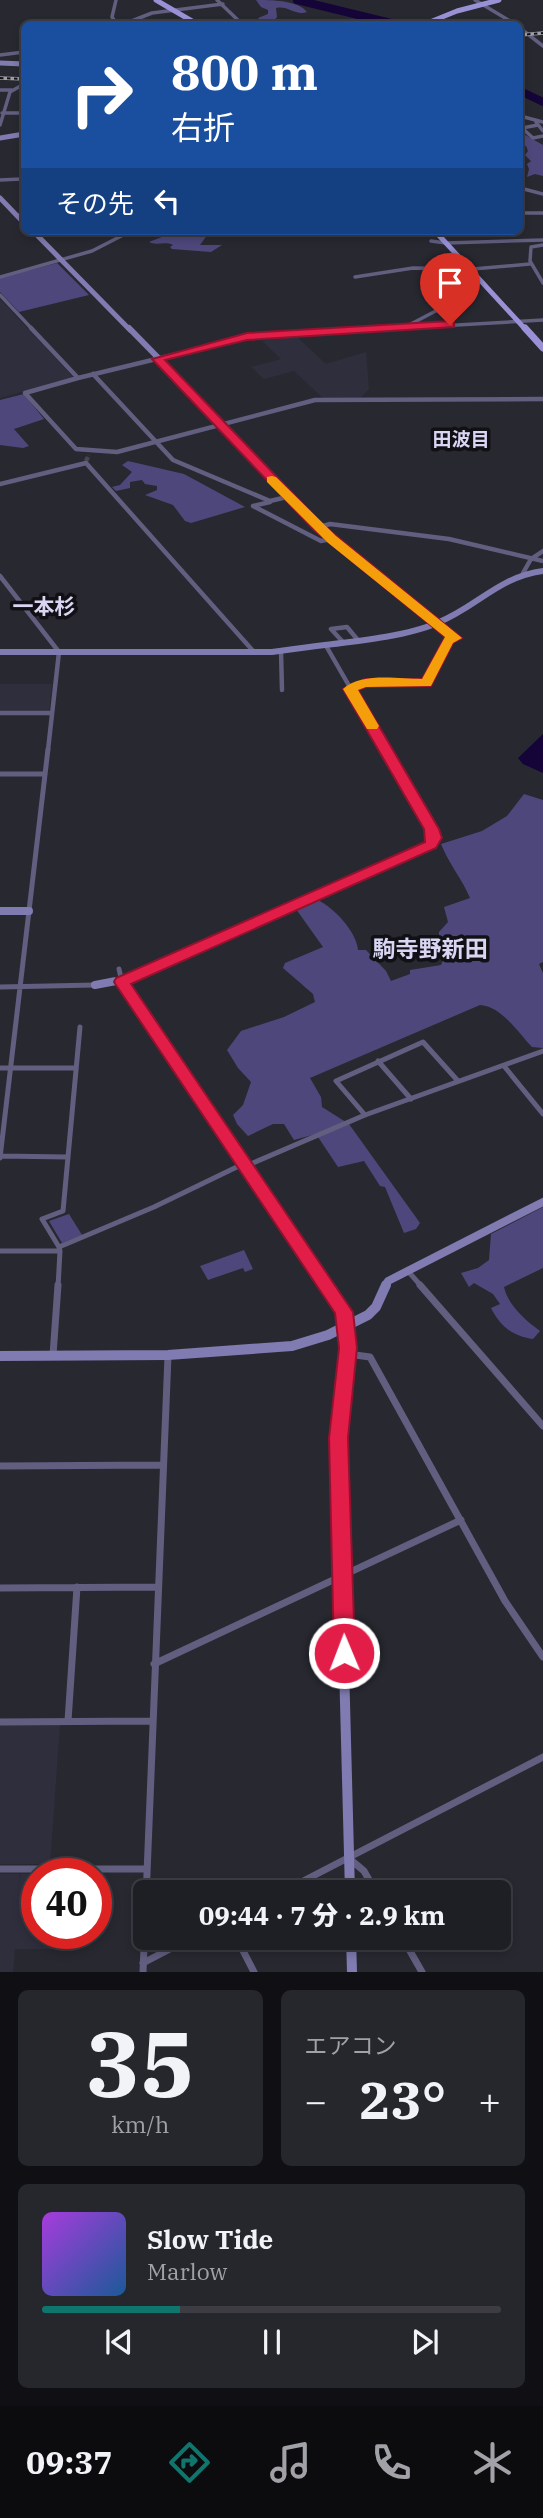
<!DOCTYPE html>
<html lang="ja">
<meta charset="utf-8">
<style>
:root{--surface:#1e1e25;--page:#26272d;--text:#f1f3f6;--muted:#a1a2a7;--line:#3c3c42;--accent:#0f766e}
body{margin:0;font-family:"IBM Plex Serif","Noto Sans JP",serif;background:var(--page);color:var(--text);height:100vh;display:flex;flex-direction:column;font-size:26px;white-space:nowrap}
*{box-sizing:border-box;margin:0}
p{font-size:23px;color:var(--muted)}
.icon{flex:none;width:38px;height:38px;fill:none;stroke:currentColor;stroke-width:2;stroke-linecap:round;stroke-linejoin:round}
.map{position:relative;height:1972px;overflow:hidden}
.drawer{display:flex;flex-direction:column;gap:18px;padding:18px;background:#101014;flex:1}
.drawer>*{flex:none}
.banner{position:absolute;left:21px;top:21px;width:502px;height:214px;border-radius:10px;box-shadow:0 4px 10px #0003,0 0 0 2px var(--line);background:#1a4fa0;color:#fff;overflow:hidden}
.speed{position:absolute;left:21px;top:1858px;display:flex;gap:14px;font-size:35px;font-weight:700;text-align:center}
.speed>*{display:grid;place-content:center;width:91px;height:91px;border-radius:50%;background:var(--surface);box-shadow:0 4px 10px #0003,0 0 0 2px var(--line);line-height:1}
.speed .limit{border:10px solid #d22;background:#fff;color:#111}
.pin{position:absolute;display:grid;place-items:center;width:60px;height:60px;color:#fff;margin:-72px -30px;border-radius:50% 50% 50% 0;rotate:-45deg;box-shadow:0 0 7px #0007}
.pin .icon{rotate:45deg}
.me{position:absolute;width:77px;margin:-38px;rotate:359deg;stroke-linejoin:round;filter:drop-shadow(0 0 5px #0008)}
.turn{display:flex;align-items:center;gap:24px;height:147px;padding:0 35px;font-size:32px}
.turn .icon{width:91px;height:91px;stroke-width:2.5}
.turn b{display:block;font-size:49px;line-height:60px}
.then{display:flex;align-items:center;height:66px;padding:0 35px;background:#0003;gap:14px;font-size:26px}
.big{font-size:52px;font-weight:800;line-height:1.1}
.drawer .card{flex:1;display:flex;flex-direction:column;justify-content:center;gap:10px;min-width:0;padding:0 24px;border-radius:10px;background:var(--page)}
.drawer .dial{align-items:center;gap:0}
.dial b{font-size:91px;line-height:1}
.song{display:flex;align-items:center;gap:21px}
.cover{width:84px;height:84px;border-radius:10px;background:linear-gradient(135deg,hsl(280 70% 55%),hsl(210 70% 35%))}
.played{height:7px;border-radius:4px;background:linear-gradient(90deg,var(--accent) 30%,var(--line) 30%)}
.keys{display:flex;justify-content:space-around;direction:ltr}
.heat{display:flex;justify-content:space-between;align-items:center;font-size:38px;direction:ltr}
.drawer .tiles{flex:1;display:grid;gap:18px;grid-template-columns:1fr 1fr}
.card:last-child{grid-column:span 2}
.trip{position:absolute;left:133px;top:1880px;width:378px;height:70px;border-radius:10px;background:var(--surface);box-shadow:0 4px 10px #0003,0 0 0 2px var(--line);font-weight:800;line-height:70px;text-align:center}
.tab-bar{display:flex;height:112px;justify-content:space-around;align-items:center;background:#0c0c0f;color:var(--muted)}
.tab-bar .icon{width:49px;height:49px}
.tab-bar .active{color:var(--accent)}
.tab-bar b{font-size:32px;color:var(--text)}
.map>svg:first-child{display:block}
</style>
<div class="map">
<svg width="543" height="1972" viewBox="0 0 543 1972">
<rect width="100%" height="100%" fill="#282831"/>
<path fill="#2f2e3d" d="M 0,299 L 74,378 L 0,398 Z
M 295,335 L 326,364 L 366,352 L 369,389 L 359,399 L 324,399 L 294,371 L 264,379 L 251,367 L 281,359 L 262,341 Z
M 0,684 L 52,684 L 49,711 L 0,711 Z
M 60,1724 L 50,1864 L 0,1864 L 0,1725 Z
M 0,1874 L 20,1874 L 19,1883 L 21,1874 L 59,1874 L 37,1874 L 37,1934 L 69,1934 L 68,1949 L 15,1949 L 13,1972 L 0,1972 Z"/>
<path fill="#4e477b" d="M 256,0 C 271,0 298,0 307,12 C 295,16 288,5 276,8 L 277,17 L 273,22 L 276,24 L 265,24 L 258,18 L 268,14 L 268,10 L 261,7 Z
M 520,132 L 543,145 L 543,176 L 535,174 L 527,177 L 529,169 L 527,164 L 531,161 L 525,155 L 528,151 L 526,146 L 520,144 Z
M 177,231 L 210,231 L 200,245 L 222,245 L 211,252 L 172,249 L 170,247 L 173,245 C 165,241 156,246 149,242 Z
M 57,263 L 89,295 L 19,312 L 0,292 L 0,278 Z
M 24,394 L 44,419 L 14,429 L 29,446 L 23,448 L 0,445 L 0,400 Z
M 128,461 L 184,474 L 245,507 L 191,523 L 185,521 L 173,505 L 145,495 L 157,490 L 157,486 L 145,484 L 142,480 L 130,482 L 130,488 L 116,491 L 112,487 L 120,485 L 132,472 L 122,465 Z
M 524,794 L 543,800 L 543,962 L 539,964 L 543,973 L 543,1048 L 532,1047 C 518,1032 501,1006 480,1005 L 310,1078 L 321,1097 L 322,1107 L 349,1124 L 420,1223 L 416,1229 L 404,1233 L 385,1187 L 380,1186 L 364,1161 L 338,1167 L 316,1134 L 294,1140 L 284,1124 L 273,1124 L 248,1136 L 237,1124 L 233,1115 L 243,1105 L 251,1082 L 238,1068 L 227,1050 L 241,1031 L 284,1017 L 315,1002 L 313,994 L 283,968 L 285,963 L 323,947 L 296,909 L 318,900 C 334,908 357,932 358,950 L 366,950 L 386,971 L 391,981 L 410,974 L 410,970 L 441,965 L 444,958 L 432,942 L 439,940 L 439,932 L 448,922 L 444,907 L 470,898 C 462,879 449,864 441,844 L 482,831 L 507,816 Z
M 543,1207 L 543,1268 L 504,1287 C 508,1305 525,1320 540,1331 L 533,1339 C 512,1336 500,1326 491,1308 L 500,1304 L 493,1294 L 474,1283 L 469,1287 L 461,1273 L 478,1268 L 489,1260 L 491,1234 Z
M 69,1214 L 82,1235 L 62,1243 L 49,1221 Z
M 244,1250 L 253,1269 L 245,1272 L 243,1268 L 208,1280 L 200,1266 Z"/>
<path fill="#140438" d="M 543,734 L 543,773 L 523,764 L 518,758 Z"/>
<g fill="none" stroke-linecap="round" stroke-linejoin="round">
<path stroke="#140438" stroke-width="8" d="M 297,0 L 395,24
M 520,91 L 543,102"/>
<path stroke="#46464f" stroke-width="4.5" stroke-dasharray="4.5 2" stroke-linecap="butt" d="M 86,461 L 89,455"/>
<path stroke="#615e7f" stroke-width="3.5" d="M 116,0 L 112,17 L 117,24
M 217,0 L 242,24
M 475,0 L 515,24
M 124,24 L 152,13 L 223,4
M 520,28 L 543,46
M 0,55 L 24,52
M 0,90 L 12,90
M 520,111 L 524,117 L 543,122
M 2,113 L 24,113
M 536,122 L 543,131
M 0,125 L 10,92 L 24,84
M 538,125 L 522,128 L 533,138 L 543,136
M 0,180 L 21,179 L 24,189
M 520,188 L 543,194
M 520,213 L 543,213
M 17,215 L 24,215
M 431,241 L 446,243 L 543,240
M 543,245 L 531,247 L 530,261 L 543,283
M 0,277 L 92,251 L 131,231
M 355,277 L 413,268 L 473,269 L 530,264
M 0,295 L 33,330
M 409,325 L 470,293 L 470,269
M 369,330 L 543,320"/>
<path stroke="#615e7f" stroke-width="4.5" d="M 31,328 L 78,378 L 247,337 L 400,328
M 93,374 L 173,460 L 270,501 L 287,497
M 78,378 L 25,393 L 76,449 L 117,452 L 315,400 L 543,399
M 86,463 L 254,652
M 0,484 L 86,463
M 270,502 L 253,506 L 321,541 L 331,539
M 319,527 L 330,524 L 449,539 L 543,561
M 523,573 L 531,559 L 543,551
M 0,576 L 59,652 L 48,750
M 342,641 L 331,629 L 347,627 L 357,639
M 325,644 L 386,750
M 281,651 L 282,690
M 350,689 L 364,683 L 429,681 L 448,640 L 455,638 L 438,623
M 0,713 L 52,713"/>
<path stroke="#615e7f" stroke-width="5" d="M 0,774 L 44,774
M 119,969 L 122,982 L 426,848 L 433,842 L 432,829 L 385,749
M 0,987 L 95,985
M 378,1061 L 411,1099
M 504,1066 L 543,1114
M 0,1068 L 75,1068
M 365,1115 L 336,1081 L 423,1042 L 458,1081
M 0,1156 L 68,1157
M 0,1158 L 48,749
M 246,1166 L 365,1115 L 543,1051
M 59,1247 L 42,1219 L 63,1211 L 80,1027
M 0,1251 L 60,1251 L 58,1287
M 60,1251 L 59,1247 L 154,1207 L 243,1164
M 407,1270 L 422,1287"/>
<path stroke="#615e7f" stroke-width="7" d="M 420,1285 L 543,1426
M 348,1354 L 370,1357 L 505,1601 L 543,1657
M 53,1355 L 58,1285
M 0,1466 L 163,1465
M 0,1588 L 158,1587
M 154,1664 L 461,1520
M 68,1721 L 77,1587
M 0,1722 L 152,1721
M 351,1860 L 364,1871 L 376,1892
M 0,1869 L 145,1869
M 282,1892 L 543,1757
M 236,1937 L 254,1972
M 402,1937 L 422,1972
M 143,1963 L 193,1937
M 143,1972 L 168,1356"/>
<path stroke="#807bb0" stroke-width="5" d="M 0,63 L 24,64
M 0,138 L 24,134
M 0,198 L 24,223
M 33,231 L 130,330"/>
<path stroke="#807bb0" stroke-width="6" d="M 129,328 L 223,424 L 287,497 L 331,539 L 438,623
M 0,652 L 272,652 L 294,649 C 335,643 401,639 437,623 C 477,607 498,577 543,571"/>
<path stroke="#807bb0" stroke-width="8" d="M 0,911 L 29,911
M 95,985 L 116,981 L 125,985 L 327,1287
M 385,1287 L 388,1281 L 543,1202"/>
<path stroke="#807bb0" stroke-width="10" d="M 326,1285 L 344,1312 L 348,1348 L 338,1438 L 350,1892
M 0,1356 L 168,1355 L 292,1346 L 328,1335 L 368,1315 L 376,1307 L 386,1285
M 351,1937 L 352,1972"/>
<path stroke="#9991d5" stroke-width="5" d="M 156,0 L 197,24
M 425,24 L 457,11 L 499,0
M 435,231 L 526,330"/>
<path stroke="#9991d5" stroke-width="7" d="M 525,328 L 543,348"/>
<g stroke="#9f9fa7" stroke-width="3.5">
<path id="rail" d="M 520,35 L 543,33
M 0,78 L 24,79"/>
</g>
<use href="#rail" stroke="#111115" stroke-width="2" stroke-dasharray="3.5" stroke-linecap="butt"/>
</g>
<path fill="#e11d48" stroke="#92132f" stroke-width="2" d="M 450,321 L 454,322 L 454,327 L 247,340 L 165,360 L 323,525 L 462,638 L 453,643 L 431,686 L 366,687 L 358,690 L 439,829 L 442,838 L 436,848 L 131,984 L 353,1312 L 357,1348 L 348,1438 L 355,1653 L 352,1660 L 344,1662 L 337,1660 L 334,1653 L 329,1438 L 339,1348 L 335,1313 L 114,982 L 116,978 L 425,842 L 424,829 L 343,689 L 365,679 L 422,679 L 445,637 L 314,530 L 152,359 L 247,333 Z"/>
<path fill="#f59e0b" d="M 272,476 L 276,477 L 336,536 L 462,638 L 453,643 L 431,686 L 366,687 L 358,690 L 379,726 L 377,729 L 367,729 L 343,689 C 361,672 398,679 422,679 L 445,637 L 327,542 L 267,482 L 267,477 Z"/>
<g text-anchor="middle" dominant-baseline="central" stroke-width="7" stroke-linejoin="round" paint-order="stroke">
<g font-size="19" font-weight="bold" fill="#d8d6f3" stroke="#111115">
<text x="461" y="439">田波目</text>
</g>
<g font-size="21" font-weight="bold" fill="#d8d6f3" stroke="#111115">
<text x="44" y="606">一本杉</text>
</g>
<g font-size="23" font-weight="bold" fill="#d8d6f3" stroke="#111115">
<text x="430" y="948">駒寺野新田</text>
</g>
</g>
</svg>
<div class="speed"><div class="limit">40</div></div>
<div class="pin" style="left:450px;top:325px;background:#d93025"><svg class="icon" aria-label="arrive" viewBox="0 0 24 24"><path d="M6 21V4h12l-3 4 3 4H6"/></svg></div>
<svg class="me" style="left:344px;top:1653px" viewBox="-20 -20 40 40"><circle r="17" fill="#e11d48" stroke="#fff" stroke-width="3"/><path d="M0-11L8 9 0 5-8 9z" fill="#fff"/></svg>
<div class="trip">09:44 · 7 分 · 2.9 km</div>
<div class="banner">
<div class="turn"><svg class="icon" aria-label="right" viewBox="0 0 24 24"><path d="M7 20v-9h11M14 6l5 5-5 5"/></svg><div><b>800 m</b>右折</div></div>
<div class="then">その先<svg class="icon" aria-label="left" viewBox="0 0 24 24"><path d="M17 20v-9H6M10 6l-5 5 5 5"/></svg></div>
</div>
</div>
<section class="drawer">
<div class="tiles">
<div class="card dial"><b>35</b><p>km/h</p></div>
<div class="card"><p>エアコン</p>
<div class="heat"><a>−</a><b class="big">23°</b><a>+</a></div>
</div>
<div class="card">
<div class="song"><i class="cover"></i><div><b>Slow Tide</b><p>Marlow</p></div></div>
<div class="played"></div>
<div class="keys"><svg class="icon" aria-label="previous" viewBox="0 0 24 24"><path d="M18 5L8 12l10 7zM5 5v14"/></svg><svg class="icon" aria-label="pause" viewBox="0 0 24 24"><path d="M8 5v14M16 5v14"/></svg><svg class="icon" aria-label="next" viewBox="0 0 24 24"><path d="M6 5l10 7-10 7zM19 5v14"/></svg></div>
</div>
</div>
</section>
<nav class="tab-bar">
<b>09:37</b>
<svg class="icon active" aria-label="directions" viewBox="0 0 24 24"><path d="M12 3l9 9-9 9-9-9zM9 14v-3h6M13 9l2 2-2 2"/></svg>
<svg class="icon" aria-label="music" viewBox="0 0 24 24"><path d="M9 18V5l10-2v13"/><circle cx="6" cy="18" r="3"/><circle cx="16" cy="16" r="3"/></svg>
<svg class="icon" aria-label="phone" viewBox="0 0 24 24"><path d="M5 4h4l2 5-3 2q2 4 5 5l2-3 5 2v4C11 20 4 13 5 4z"/></svg>
<svg class="icon" aria-label="climate" viewBox="0 0 24 24"><path d="M12 3v18M4 7l16 10M4 17L20 7"/></svg>
</nav>
